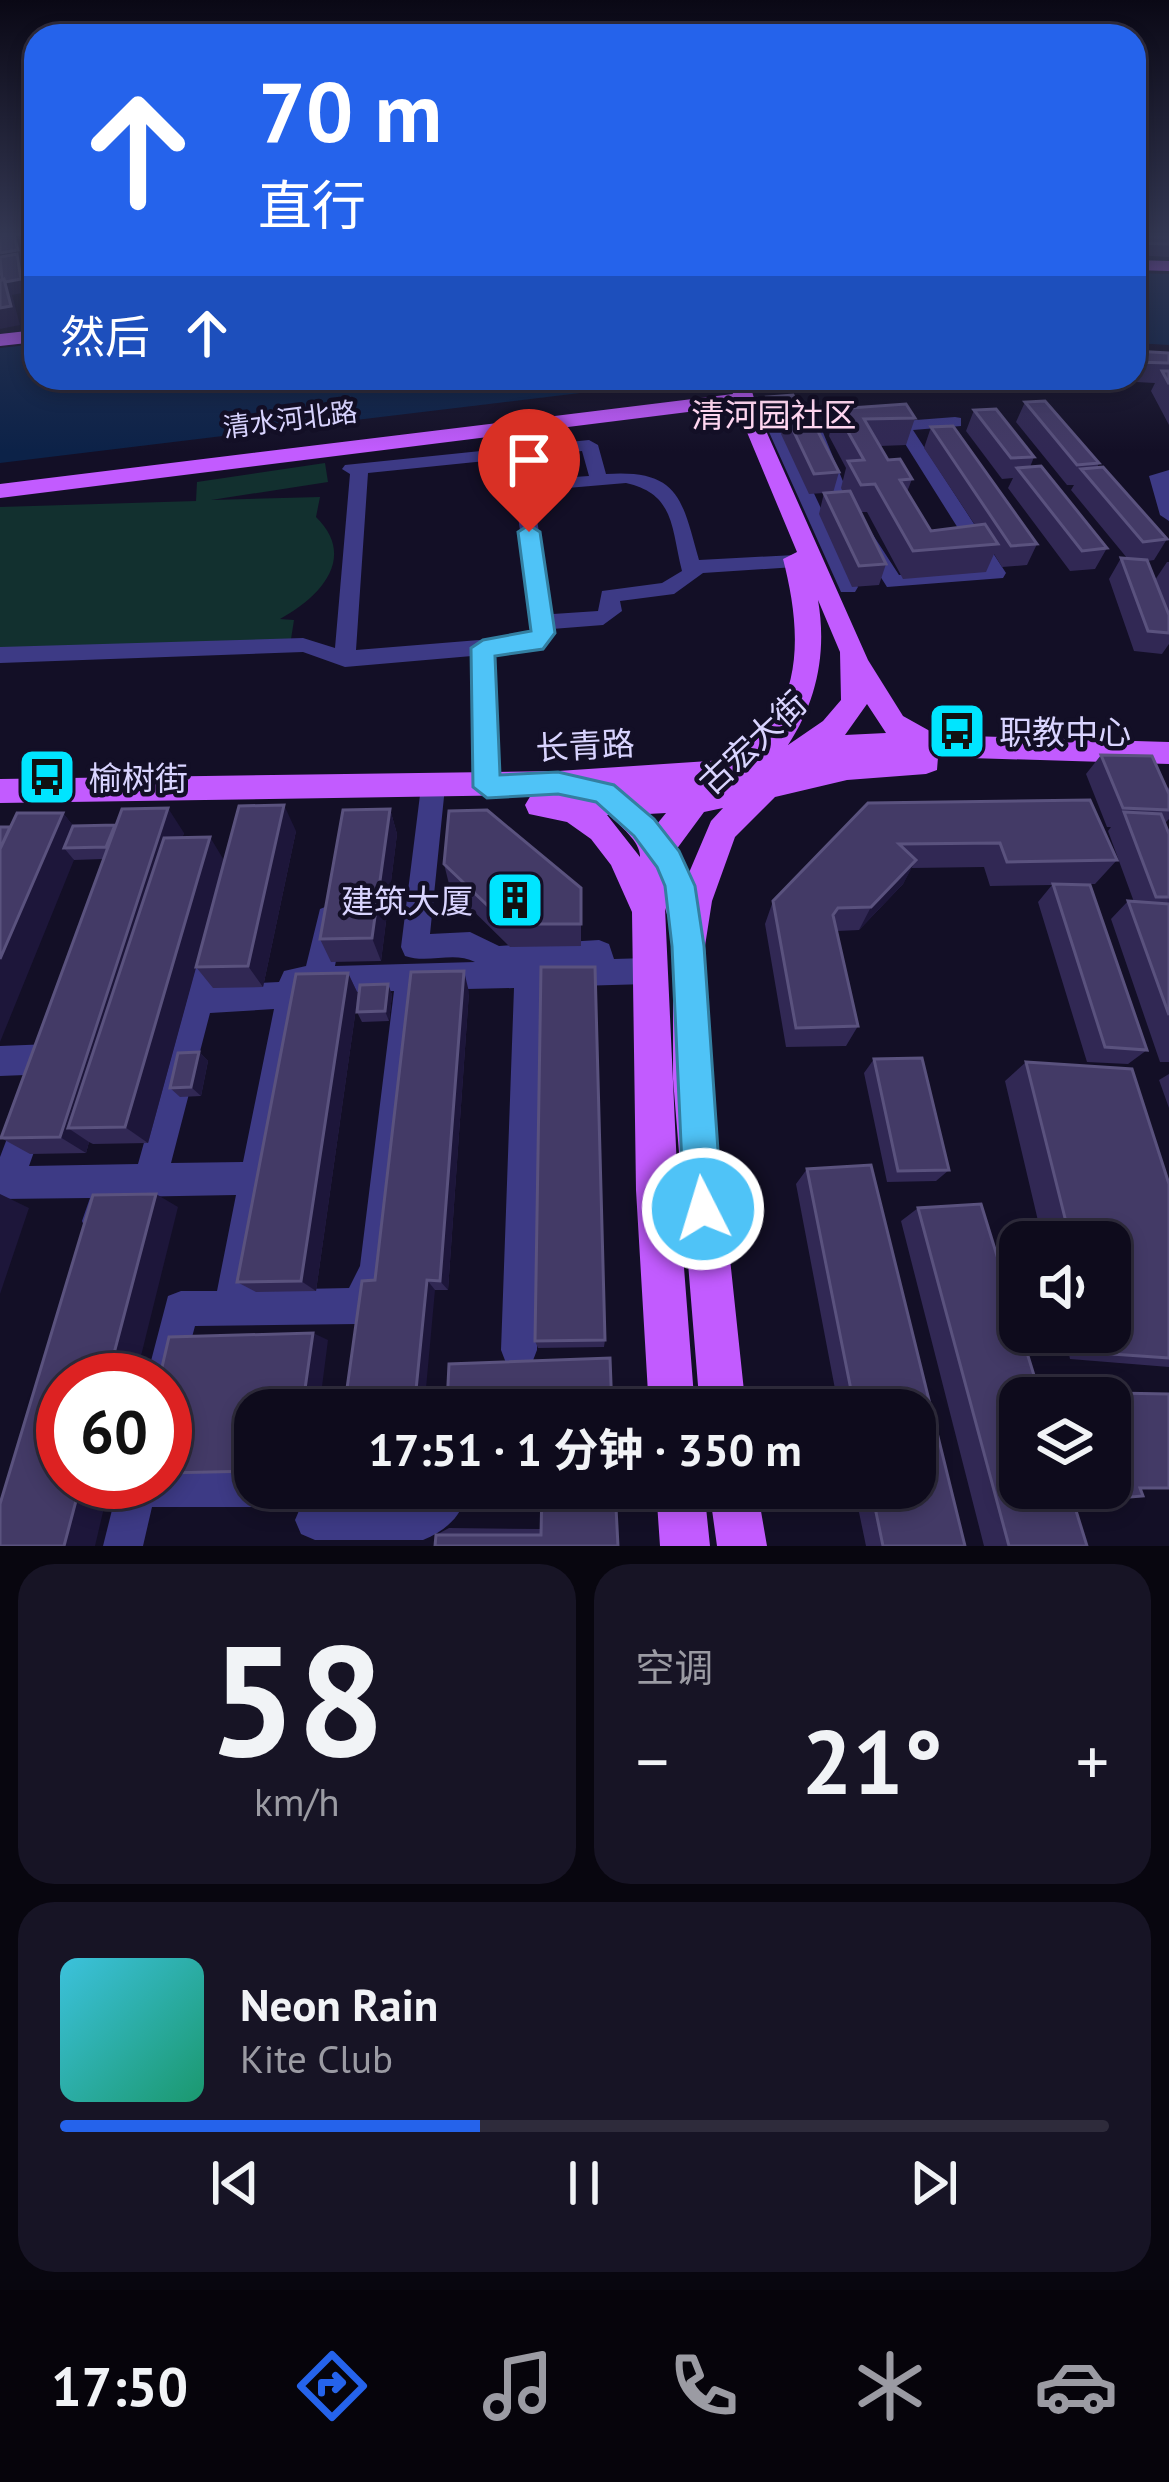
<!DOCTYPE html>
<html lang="zh">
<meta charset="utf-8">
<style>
:root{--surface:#0e0b1c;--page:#171425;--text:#f1f3f6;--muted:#9b9ba3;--line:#2e2b3b;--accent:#2563eb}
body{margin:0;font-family:"PT Sans","Noto Sans SC",sans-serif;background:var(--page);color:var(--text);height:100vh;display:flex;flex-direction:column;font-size:45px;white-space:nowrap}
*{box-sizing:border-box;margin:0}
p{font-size:39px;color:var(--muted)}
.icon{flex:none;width:66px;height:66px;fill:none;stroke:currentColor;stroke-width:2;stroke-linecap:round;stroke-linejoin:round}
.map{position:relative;height:1546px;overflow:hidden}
.drawer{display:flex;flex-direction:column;gap:18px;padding:18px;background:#08060f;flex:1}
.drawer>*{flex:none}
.hud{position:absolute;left:24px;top:24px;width:1122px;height:366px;border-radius:36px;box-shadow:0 6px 18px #0003,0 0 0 3px var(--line);background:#2563eb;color:#fff;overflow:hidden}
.fabs{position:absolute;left:999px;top:1221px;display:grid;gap:24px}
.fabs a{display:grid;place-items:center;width:132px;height:132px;border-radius:24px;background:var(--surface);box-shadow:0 6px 18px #0003,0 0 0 3px var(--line);font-size:60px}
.speed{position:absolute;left:36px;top:1353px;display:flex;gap:24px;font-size:60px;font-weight:700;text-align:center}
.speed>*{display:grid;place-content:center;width:156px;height:156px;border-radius:50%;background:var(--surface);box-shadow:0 6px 18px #0003,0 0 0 3px var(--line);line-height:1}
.speed .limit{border:18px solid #d22;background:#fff;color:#111}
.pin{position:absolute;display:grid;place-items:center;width:102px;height:102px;color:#fff;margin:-123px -51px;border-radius:50% 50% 50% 0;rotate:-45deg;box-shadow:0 0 12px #0007}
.pin .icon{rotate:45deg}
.me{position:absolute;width:132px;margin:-66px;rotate:355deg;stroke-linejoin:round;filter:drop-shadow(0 0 9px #0008)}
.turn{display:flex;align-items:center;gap:42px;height:252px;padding:0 36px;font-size:54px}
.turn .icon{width:156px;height:156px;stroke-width:2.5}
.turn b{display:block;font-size:84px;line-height:102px}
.then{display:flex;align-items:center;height:114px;padding:0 36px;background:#0003;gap:24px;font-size:45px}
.big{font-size:90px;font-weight:700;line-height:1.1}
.drawer .card{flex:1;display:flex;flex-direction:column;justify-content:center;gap:18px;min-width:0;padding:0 42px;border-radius:36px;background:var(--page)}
.drawer .dial{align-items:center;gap:0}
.dial b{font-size:156px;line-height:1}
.song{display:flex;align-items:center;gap:36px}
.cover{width:144px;height:144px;border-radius:18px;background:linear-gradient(135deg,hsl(190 70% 55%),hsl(160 70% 35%))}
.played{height:12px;border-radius:6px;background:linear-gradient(90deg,var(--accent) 40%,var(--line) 40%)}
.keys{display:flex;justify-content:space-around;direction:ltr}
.heat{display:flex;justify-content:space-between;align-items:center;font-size:66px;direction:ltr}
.drawer .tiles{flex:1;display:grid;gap:18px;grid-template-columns:1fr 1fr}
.card:last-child{grid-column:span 2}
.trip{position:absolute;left:234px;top:1389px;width:702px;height:120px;border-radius:36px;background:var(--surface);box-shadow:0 6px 18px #0003,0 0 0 3px var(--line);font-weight:700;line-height:120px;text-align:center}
.tabs{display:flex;height:192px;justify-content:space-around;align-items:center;background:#06040b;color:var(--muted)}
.tabs .icon{width:84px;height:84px}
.tabs .active{color:var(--accent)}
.tabs b{font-size:54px;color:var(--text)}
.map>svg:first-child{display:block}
</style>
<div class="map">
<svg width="1169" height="1546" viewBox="0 0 1169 1546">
<rect width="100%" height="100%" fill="#130f26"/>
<path fill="#12302f" d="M 325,463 L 328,482 L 211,500 L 320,497 L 316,517 C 358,558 319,598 280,619 L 294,620 L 291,639 L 0,650 L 0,507 L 196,501 L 197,482 Z"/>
<path fill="#0c2248" d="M 1134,273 L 1169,274 L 1169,345 L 1134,343 Z
M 36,344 L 36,378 L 704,378 L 0,463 L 0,348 Z"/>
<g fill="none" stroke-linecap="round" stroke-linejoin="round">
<path fill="#3d3a85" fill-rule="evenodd" d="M 771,378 L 807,378 L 740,393 L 732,388 Z
M 955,417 L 961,418 L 961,426 L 913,430 L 1006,573 L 1003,578 L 887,587 L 833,501 L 808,435 L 787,436 L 858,587 L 855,592 L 841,592 L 769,432 L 777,427 L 820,425 L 851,501 L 899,575 L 983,568 L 897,431 L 882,427 L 890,422 Z
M 589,440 L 598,445 L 606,474 C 680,469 682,500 699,560 L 795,555 L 805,561 L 795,567 L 703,573 L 674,594 L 620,601 L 622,611 L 603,625 L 552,629 L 543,648 L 494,654 L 499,787 L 496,794 L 478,794 L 475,787 L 472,656 L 345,667 L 303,652 L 0,663 L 0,647 L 303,638 L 335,648 L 350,474 L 342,469 L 345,465 ZM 582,451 L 589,476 L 530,480 L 526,467 L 514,467 L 511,471 L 534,622 L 527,636 L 356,650 L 368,473 ZM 626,483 C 675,494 671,527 682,571 L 662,583 L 602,591 L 598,611 L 553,614 L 532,491 Z
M 1169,470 L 1169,521 L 1160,515 L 1149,476 Z
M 433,777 L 442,780 L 445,787 L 430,934 L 470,932 L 499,946 L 599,940 L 609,944 L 614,959 L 647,958 L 657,962 L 661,971 L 657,980 L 647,984 L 543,987 L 537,1350 L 532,1363 L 519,1368 L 506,1363 L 501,1350 L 514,988 L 423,990 L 394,1269 L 370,1318 L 358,1324 L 195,1326 L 177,1393 L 165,1398 L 165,1380 L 146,1380 L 168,1296 L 181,1291 L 217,1291 L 236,1195 L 123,1197 L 111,1233 L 99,1238 L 87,1233 L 82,1221 L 90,1198 L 0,1199 L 0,1157 L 19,1107 L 30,1102 L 41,1107 L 46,1118 L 29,1166 L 138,1164 L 198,950 L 202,941 L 212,937 L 222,941 L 226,950 L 217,985 L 279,982 L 284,971 L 306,966 L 320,909 L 330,905 L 340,909 L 344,917 L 335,966 L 475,962 C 454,951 428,964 405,956 L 401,947 L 421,787 L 424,780 ZM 394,991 L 360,1266 L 349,1288 L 252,1290 L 306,993 ZM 274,1009 L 243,1162 L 171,1163 L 210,1013 Z
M 51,1044 L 62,1049 L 66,1059 L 62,1069 L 51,1074 L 0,1076 L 0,1046 Z
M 255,1467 L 255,1488 L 274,1488 L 269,1501 L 255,1507 L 152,1507 L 143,1546 L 103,1546 L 119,1482 L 165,1482 L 165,1468 Z
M 427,1488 L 467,1488 C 465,1514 447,1530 423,1540 L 315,1540 L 301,1534 L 295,1520 L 301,1506 L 315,1500 L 416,1500 Z"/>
<path fill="#c25bff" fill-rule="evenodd" d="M 1134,260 L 1169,261 L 1169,271 L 1134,270 Z
M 36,330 L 36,342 L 0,346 L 0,334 Z
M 728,378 L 748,378 L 759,415 L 868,660 L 903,716 L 937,735 L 1169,742 L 1169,764 L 938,757 L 937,770 L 926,774 L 847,780 L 775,797 L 735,837 L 712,901 L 705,946 L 711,1079 L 746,1410 L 700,1410 L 673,1079 L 673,933 L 665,908 L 678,1190 L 695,1410 L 649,1410 L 636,1190 L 632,912 L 611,865 L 591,839 L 567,822 L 529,814 L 525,805 L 531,795 L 0,803 L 0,779 L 558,771 L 739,759 C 750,743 767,733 776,716 C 804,669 796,609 783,559 L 797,552 L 736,406 L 0,498 L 0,484 L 733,394 ZM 818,600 L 840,652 L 841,700 L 823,721 L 788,745 C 817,701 827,652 818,600 ZM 867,704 L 886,733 L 845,735 ZM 723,808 L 711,821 L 688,875 L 676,850 L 704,812 ZM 666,813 L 657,824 L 648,814 ZM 607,815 L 609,815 C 620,826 641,842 640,857 Z
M 656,1488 L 704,1488 L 710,1546 L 660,1546 Z
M 709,1488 L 757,1488 L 767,1546 L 717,1546 Z"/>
</g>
<path fill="#312854" d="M 1134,235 L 1166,235 L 1165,237 L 1169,237 L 1169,257 L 1134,255 Z
M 1134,351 L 1169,353 L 1169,425 L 1151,391 L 1155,383 L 1117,381 L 1116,378 L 1134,378 Z
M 767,397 L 801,410 L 839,472 L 833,493 L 843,492 L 841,488 L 846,468 L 829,436 L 835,409 L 915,418 L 906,445 L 880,446 L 888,460 L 912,479 L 907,492 L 931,531 L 975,525 L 924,448 L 931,427 L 1037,544 L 1027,565 L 1002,567 L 994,554 L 986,572 L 903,579 L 867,512 L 860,512 L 886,564 L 879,585 L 852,587 L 819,514 L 824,493 L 809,494 L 781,434 L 783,425 L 773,426 L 765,411 Z
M 1025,402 L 1099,463 L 1097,468 L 1167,539 L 1154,560 L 1148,561 L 1155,580 L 1167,562 L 1169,562 L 1169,644 L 1162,654 L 1134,651 L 1109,579 L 1121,558 L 1127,558 L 1071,490 L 1074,485 L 1067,485 L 1016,422 Z
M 974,410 L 1034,457 L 1030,467 L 1107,548 L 1095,569 L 1070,571 L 1008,488 L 1013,478 L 1002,479 L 966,431 Z
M 1101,755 L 1167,790 L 1169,787 L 1169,819 L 1165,823 L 1169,834 L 1169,1062 L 1160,1062 L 1111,919 L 1128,901 L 1134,902 L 1108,831 L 1111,827 L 1107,827 L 1086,774 Z
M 868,803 L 1117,860 L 1095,884 L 1070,884 L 1147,1050 L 1128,1064 L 1087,1062 L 1038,902 L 1052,885 L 990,886 L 984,867 L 911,868 L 903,884 L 859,930 L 837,931 L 858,1026 L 846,1046 L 786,1047 L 765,924 L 773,901 Z
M 390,809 L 397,834 L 381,961 L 331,962 L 320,939 Z
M 63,813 L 73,826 L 184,833 L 182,838 L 224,861 L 296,831 L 263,987 L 213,988 L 196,967 L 209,918 L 148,1143 L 93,1144 L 89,1142 L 86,1153 L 30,1154 L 1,1138 L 103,859 L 74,860 L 10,827 Z
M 444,864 L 581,888 L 581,946 L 510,947 L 450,888 Z
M 348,973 L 358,994 L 316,1291 L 256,1292 L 237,1282 Z
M 388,984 L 392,995 L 389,1021 L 362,1022 L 357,1012 Z
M 469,992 L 448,1290 L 435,1290 L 375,1280 Z
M 199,1052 L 208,1061 L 201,1096 L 180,1097 L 170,1088 Z
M 874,1059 L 949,1170 L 936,1181 L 887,1182 L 864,1073 Z
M 1026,1062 L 1169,1184 L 1169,1367 L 1070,1359 L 1064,1332 L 1110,1332 L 1110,1242 L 1043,1242 L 1005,1081 Z
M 1169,1074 L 1169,1108 L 1159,1080 Z
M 871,1165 L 965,1546 L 866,1546 L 854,1488 L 915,1488 L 915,1410 L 839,1410 L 796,1184 L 807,1169 Z
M 918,1208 L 1020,1488 L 1110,1488 L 1110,1398 L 1048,1398 L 1113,1393 L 1140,1488 L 1094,1500 L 1072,1498 L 1087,1546 L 984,1546 L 901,1221 Z
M 605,1340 L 604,1347 L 538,1348 L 535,1341 Z
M 449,1364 L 612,1410 L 542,1406 L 458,1410 L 447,1405 Z
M 449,1528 L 541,1529 L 618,1546 L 436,1535 Z"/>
<path fill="#1d163a" d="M 14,235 L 17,235 L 24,262 L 21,263 L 27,292 L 12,295 L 20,325 L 0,329 L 0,308 L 6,266 L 0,253 Z
M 284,805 L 296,831 L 263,987 L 248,966 Z
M 168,808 L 184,833 L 94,1128 L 68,1128 L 89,1142 L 86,1153 L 60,1137 Z
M 390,809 L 397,834 L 381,961 L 372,938 Z
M 63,813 L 83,838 L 64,848 L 74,860 L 0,1042 L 0,959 Z
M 210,837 L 225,862 L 148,1143 L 125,1127 Z
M 916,860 L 903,884 L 859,930 L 871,907 Z
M 464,971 L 469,992 L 448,1290 L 440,1281 Z
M 348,973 L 358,994 L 316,1291 L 301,1281 Z
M 388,984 L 392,995 L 389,1021 L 385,1011 Z
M 199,1052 L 208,1061 L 201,1096 L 191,1087 Z
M 0,1194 L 29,1208 L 0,1294 Z
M 156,1194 L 178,1207 L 135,1380 L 107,1380 Z
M 427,1280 L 435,1290 L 424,1410 L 414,1410 Z
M 313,1333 L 328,1340 L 319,1410 L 302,1410 Z
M 81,1482 L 110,1482 L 95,1546 L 64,1546 Z
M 406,1488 L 417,1488 L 416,1498 L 405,1500 Z"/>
<path fill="#433a66" stroke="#5a527e" stroke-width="3" d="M 0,235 L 14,235 L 18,250 L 0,253 Z
M 1134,236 L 1169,237 L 1169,244 L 1134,243 Z
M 17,254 L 21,279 L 5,282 L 4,279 L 2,280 L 0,257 Z
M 4,279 L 11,306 L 0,308 L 0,280 Z
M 1134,351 L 1169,353 L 1169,363 L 1134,362 Z
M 1162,371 L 1169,371 L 1169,384 Z
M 793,395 L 801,410 L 776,412 L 767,397 Z
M 1045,401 L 1099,463 L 1077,465 L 1025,402 Z
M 906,404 L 915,418 L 864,419 L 888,460 L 900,459 L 912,479 L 900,480 L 931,531 L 985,524 L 998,544 L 913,551 L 875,484 L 861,485 L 848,461 L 864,460 L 835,409 Z
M 996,409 L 1034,457 L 1011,458 L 974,410 Z
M 808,412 L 839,472 L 814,474 L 785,413 Z
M 953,426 L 1037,544 L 1011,546 L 931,427 Z
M 1041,466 L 1107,548 L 1082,551 L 1017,468 Z
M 1103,467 L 1167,539 L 1143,542 L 1081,469 Z
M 850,491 L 886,564 L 859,566 L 824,493 Z
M 1121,558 L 1147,560 L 1169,615 L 1169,633 L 1148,631 Z
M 1101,755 L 1152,756 L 1169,794 L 1169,810 L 1123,808 Z
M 1090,800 L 1117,860 L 1007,862 L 1000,843 L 899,844 L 916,860 L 871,907 L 838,908 L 833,915 L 858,1026 L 796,1028 L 773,901 L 868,803 Z
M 284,805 L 248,966 L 196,967 L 239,806 Z
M 168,808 L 60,1137 L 1,1138 L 122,809 Z
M 390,809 L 372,938 L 320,939 L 343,810 Z
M 487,810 L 581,888 L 581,924 L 507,924 L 444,864 L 449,811 Z
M 1124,812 L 1161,814 L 1169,834 L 1169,897 L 1156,897 Z
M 17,813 L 63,813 L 0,959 L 0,849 Z
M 115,825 L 106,847 L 64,848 L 73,826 Z
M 0,827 L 10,827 L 0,849 Z
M 210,837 L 125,1127 L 68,1128 L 164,838 Z
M 1053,884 L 1090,885 L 1147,1050 L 1105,1047 Z
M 1128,901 L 1169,904 L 1169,1015 Z
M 541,967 L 595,967 L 605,1340 L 535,1341 Z
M 464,971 L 440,1281 L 427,1280 L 414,1410 L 344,1410 L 362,1281 L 375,1280 L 411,972 Z
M 348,973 L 301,1281 L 237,1282 L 296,974 Z
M 388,984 L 385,1011 L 357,1012 L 360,985 Z
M 199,1052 L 191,1087 L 170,1088 L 178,1053 Z
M 922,1058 L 949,1170 L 898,1171 L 874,1059 Z
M 1026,1062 L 1132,1069 L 1169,1184 L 1169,1358 L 1098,1353 L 1093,1332 L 1110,1332 L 1110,1242 L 1071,1242 Z
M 871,1165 L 965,1546 L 883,1546 L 871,1488 L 915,1488 L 915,1410 L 855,1410 L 807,1169 Z
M 156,1194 L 107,1380 L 63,1380 L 63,1482 L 81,1482 L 64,1546 L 0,1546 L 0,1504 L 93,1195 Z
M 981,1204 L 1041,1398 L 1020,1398 L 1020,1488 L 1069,1488 L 1087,1546 L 1009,1546 L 918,1208 Z
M 313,1333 L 302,1410 L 255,1410 L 255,1471 L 165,1473 L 165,1380 L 159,1380 L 169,1337 Z
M 610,1358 L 612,1410 L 542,1410 L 542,1401 L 447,1405 L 449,1364 Z
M 1107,1393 L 1108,1398 L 1061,1398 L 1060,1396 Z
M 1113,1393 L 1169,1394 L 1169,1488 L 1140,1488 L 1143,1496 L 1094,1500 L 1090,1488 L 1110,1488 L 1110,1402 L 1129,1456 Z
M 334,1488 L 406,1488 L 405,1500 L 332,1500 Z
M 542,1488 L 615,1488 L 618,1546 L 435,1546 L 436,1535 L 541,1535 Z"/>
<linearGradient id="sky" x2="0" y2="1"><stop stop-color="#0a0815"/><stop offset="0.52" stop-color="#333752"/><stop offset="1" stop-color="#333752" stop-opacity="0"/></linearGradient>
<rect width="1169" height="451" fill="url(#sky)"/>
<path fill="#4fc3f7" stroke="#337fa1" stroke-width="3" d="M 529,525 L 540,532 L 555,633 L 543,649 L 495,656 L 500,775 L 558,772 L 614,785 L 654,819 L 679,851 L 695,886 L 704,946 L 722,1209 L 716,1222 L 703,1228 L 690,1222 L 684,1209 L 672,946 L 665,886 L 657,867 L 634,836 L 596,802 L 558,794 L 487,798 L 473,787 L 471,648 L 483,640 L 531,631 L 518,532 Z"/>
<defs>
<g id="bus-square" transform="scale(3)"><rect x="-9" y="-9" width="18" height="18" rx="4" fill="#00e5ff" stroke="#130f26"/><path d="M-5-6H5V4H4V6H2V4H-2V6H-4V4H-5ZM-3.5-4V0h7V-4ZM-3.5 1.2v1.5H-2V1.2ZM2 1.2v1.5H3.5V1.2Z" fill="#111"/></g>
<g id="building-square" transform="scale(3)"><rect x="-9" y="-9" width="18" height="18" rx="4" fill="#00e5ff" stroke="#130f26"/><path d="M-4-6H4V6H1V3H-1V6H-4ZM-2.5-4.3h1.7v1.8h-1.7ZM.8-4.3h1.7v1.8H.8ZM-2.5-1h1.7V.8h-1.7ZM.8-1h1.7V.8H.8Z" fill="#111"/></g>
</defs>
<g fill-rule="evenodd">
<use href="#bus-square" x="957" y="731"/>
<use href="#bus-square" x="47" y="777"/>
<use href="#building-square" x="515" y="900"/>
</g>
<g text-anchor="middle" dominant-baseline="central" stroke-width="9" stroke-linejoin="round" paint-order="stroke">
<g font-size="27" fill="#d9d4ff" stroke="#130f26">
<text transform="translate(290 419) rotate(-7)">清水河北路</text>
</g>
<g font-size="33" fill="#ffd6f0" stroke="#130f26">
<text x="774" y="414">清河园社区</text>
</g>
<g font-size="33" fill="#d9d4ff" stroke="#130f26" text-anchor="start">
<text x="999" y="731">职教中心</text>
<text x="89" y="777">榆树街</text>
<text x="473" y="900" text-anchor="end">建筑大厦</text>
</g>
<g font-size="33" fill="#d9d4ff" stroke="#130f26">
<text transform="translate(752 742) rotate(-43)">古宏大街</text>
<text transform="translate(585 745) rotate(-3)">长青路</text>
</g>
</g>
</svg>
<div class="fabs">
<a><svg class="icon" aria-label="sound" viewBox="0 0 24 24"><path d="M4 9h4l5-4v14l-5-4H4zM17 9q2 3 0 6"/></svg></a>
<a><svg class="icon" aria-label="layers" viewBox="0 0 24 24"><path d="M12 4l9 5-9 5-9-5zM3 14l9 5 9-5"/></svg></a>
</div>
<div class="speed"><div class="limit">60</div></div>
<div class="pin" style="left:529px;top:532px;background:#d93025"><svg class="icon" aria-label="arrive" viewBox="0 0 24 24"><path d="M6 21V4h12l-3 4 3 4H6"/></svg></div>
<svg class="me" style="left:703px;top:1209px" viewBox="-20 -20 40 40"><circle r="17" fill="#4fc3f7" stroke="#fff" stroke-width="3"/><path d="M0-11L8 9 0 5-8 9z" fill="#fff"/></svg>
<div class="trip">17:51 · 1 分钟 · 350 m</div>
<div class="hud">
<div class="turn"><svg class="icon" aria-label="ahead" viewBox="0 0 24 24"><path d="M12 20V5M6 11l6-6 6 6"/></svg><div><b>70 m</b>直行</div></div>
<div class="then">然后<svg class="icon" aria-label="ahead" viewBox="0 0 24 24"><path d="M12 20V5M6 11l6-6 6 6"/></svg></div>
</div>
</div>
<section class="drawer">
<div class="tiles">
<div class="card dial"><b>58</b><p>km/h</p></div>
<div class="card"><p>空调</p>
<div class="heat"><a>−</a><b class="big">21°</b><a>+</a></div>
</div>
<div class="card">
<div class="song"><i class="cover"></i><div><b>Neon Rain</b><p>Kite Club</p></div></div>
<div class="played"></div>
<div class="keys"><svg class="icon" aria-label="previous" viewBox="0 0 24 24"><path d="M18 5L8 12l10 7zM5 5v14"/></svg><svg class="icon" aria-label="pause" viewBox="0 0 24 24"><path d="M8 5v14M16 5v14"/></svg><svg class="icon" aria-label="next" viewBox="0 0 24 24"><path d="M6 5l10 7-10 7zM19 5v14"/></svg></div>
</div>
</div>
</section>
<nav class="tabs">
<b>17:50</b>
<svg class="icon active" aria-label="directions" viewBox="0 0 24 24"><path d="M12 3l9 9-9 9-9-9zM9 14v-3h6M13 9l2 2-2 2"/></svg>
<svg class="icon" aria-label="music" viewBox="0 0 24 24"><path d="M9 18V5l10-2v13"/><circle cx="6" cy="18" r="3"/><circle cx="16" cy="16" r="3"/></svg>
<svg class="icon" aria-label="phone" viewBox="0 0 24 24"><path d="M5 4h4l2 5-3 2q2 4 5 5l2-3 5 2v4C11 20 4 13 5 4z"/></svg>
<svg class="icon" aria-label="climate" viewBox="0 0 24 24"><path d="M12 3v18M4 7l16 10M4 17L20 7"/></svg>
<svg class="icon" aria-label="car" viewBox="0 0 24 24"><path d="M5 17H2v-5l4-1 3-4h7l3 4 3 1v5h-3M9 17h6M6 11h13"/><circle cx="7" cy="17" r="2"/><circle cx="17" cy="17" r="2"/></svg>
</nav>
